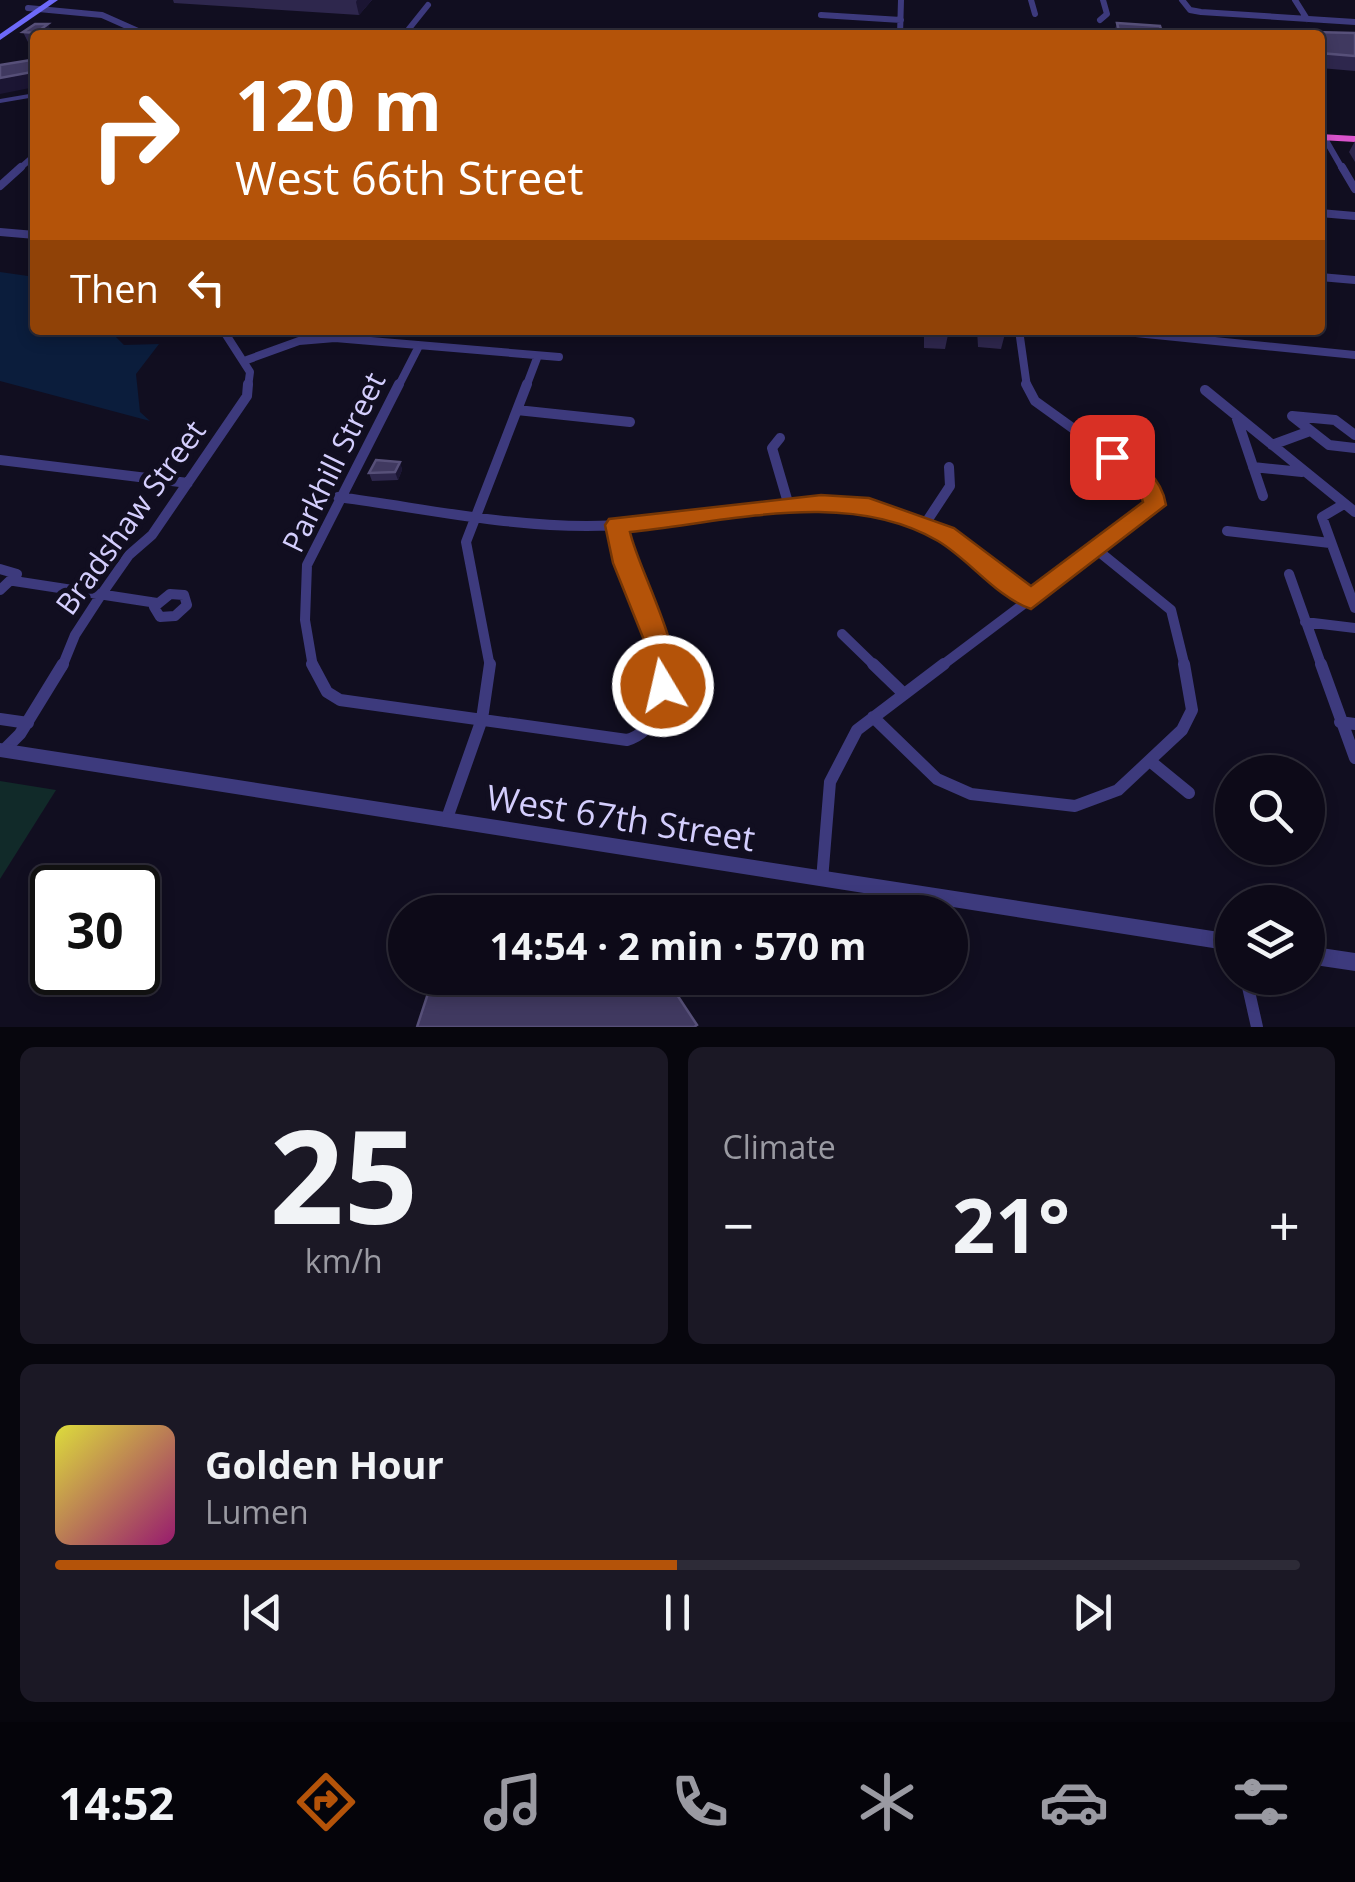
<!DOCTYPE html>
<meta charset="utf-8">
<style>
:root{--surface:#0d0a18;--page:#1b1825;--text:#f1f3f6;--muted:#9a9aa2;--line:#2d2b37;--accent:#b45309}
body{margin:0;font-family:"Open Sans",sans-serif;background:var(--page);color:var(--text);height:100vh;display:flex;flex-direction:column;font-size:38px;white-space:nowrap}
*{box-sizing:border-box;margin:0}
p{font-size:32px;color:var(--muted)}
.icon{flex:none;width:55px;height:55px;fill:none;stroke:currentColor;stroke-width:2;stroke-linecap:round;stroke-linejoin:round}
.map{position:relative;height:1027px;overflow:hidden}
.panel{display:flex;flex-direction:column;gap:20px;padding:20px;background:#07060d;flex:1}
.panel>*{flex:none}
.hud{position:absolute;left:30px;top:30px;width:1295px;height:305px;border-radius:10px;box-shadow:0 5px 15px #0003,0 0 0 2px var(--line);background:#b45309;color:#fff;overflow:hidden}
.controls{position:absolute;left:1215px;top:755px;display:grid;gap:20px}
.controls a{display:grid;place-items:center;width:110px;height:110px;border-radius:50%;background:var(--surface);box-shadow:0 5px 15px #0003,0 0 0 2px var(--line);font-size:50px}
.speed{position:absolute;left:30px;top:865px;display:flex;gap:20px;font-size:50px;font-weight:700;text-align:center}
.speed>*{display:grid;place-content:center;width:130px;height:130px;border-radius:50%;background:var(--surface);box-shadow:0 5px 15px #0003,0 0 0 2px var(--line);line-height:1}
.speed .limit{border:5px solid #111;border-radius:15px;background:#fff;color:#111}
.pin{position:absolute;display:grid;place-items:center;width:85px;height:85px;color:#fff;margin:-42px;border-radius:20px;box-shadow:0 5px 15px #0006}
.me{position:absolute;width:110px;margin:-55px;rotate:351deg;stroke-linejoin:round;filter:drop-shadow(0 0 8px #0008)}
.turn{display:flex;align-items:center;gap:35px;height:210px;padding:0 40px;font-size:45px}
.turn .icon{width:130px;height:130px;stroke-width:2.5}
.turn b{display:block;font-size:70px;line-height:85px}
.then{display:flex;align-items:center;height:95px;padding:0 40px;background:#0003;gap:20px;font-size:38px}
.big{font-size:75px;font-weight:700;line-height:1.1}
.panel .widget{flex:1;display:flex;flex-direction:column;justify-content:center;gap:15px;min-width:0;padding:0 35px;border-radius:15px;background:var(--page)}
.panel .dial{align-items:center;gap:0}
.dial b{font-size:130px;line-height:1}
.song{display:flex;align-items:center;gap:30px}
.cover{width:120px;height:120px;border-radius:15px;background:linear-gradient(135deg,hsl(60 70% 55%),hsl(320 70% 35%))}
.played{height:10px;border-radius:5px;background:linear-gradient(90deg,var(--accent) 50%,var(--line) 50%)}
.keys{display:flex;justify-content:space-around;direction:ltr}
.heat{display:flex;justify-content:space-between;align-items:center;font-size:55px;direction:ltr}
.panel .tiles{flex:1;display:grid;gap:20px;grid-template-columns:1fr 1fr}
.widget:last-child{grid-column:span 2}
.trip{position:absolute;left:388px;top:895px;width:580px;height:100px;border-radius:50px;background:var(--surface);box-shadow:0 5px 15px #0003,0 0 0 2px var(--line);font-weight:700;line-height:100px;text-align:center}
.dock{display:flex;height:160px;justify-content:space-around;align-items:center;background:#05040a;color:var(--muted)}
.dock .icon{width:70px;height:70px}
.dock .current{color:var(--accent)}
.dock b{font-size:45px;color:var(--text)}
.map>svg:first-child{display:block}
</style>
<div class="map">
<svg width="1355" height="1027" viewBox="0 0 1355 1027">
<rect width="100%" height="100%" fill="#110e20"/>
<path fill="#112a29" d="M 0,781 L 56,790 L 0,879 Z"/>
<path fill="#0b1d3c" d="M 0,272 L 35,277 L 35,330 L 109,330 L 124,345 L 159,344 L 136,374 L 140,412 L 150,421 L 0,381 Z"/>
<g fill="none" stroke-linecap="round" stroke-linejoin="round">
<path stroke="#3d3a7d" stroke-width="6" d="M 1031,0 L 1035,14
M 1182,0 L 1190,10 L 1201,12 L 1355,22
M 1295,0 L 1307,19
M 28,8 L 102,15 L 147,35
M 821,15 L 901,20
M 1100,20 L 1107,14 L 1103,0
M 785,32 L 796,35
M 404,35 L 428,5
M 900,35 L 901,0
M 1324,137 L 1343,170
M 18,170 L 35,155"/>
<path stroke="#3d3a7d" stroke-width="8" d="M 1342,167 L 1355,189
M 0,186 L 21,167
M 1320,213 L 1355,216
M 0,232 L 35,235
M 1320,277 L 1355,280
M 223,330 L 250,372 L 248,387
M 1019,330 L 1027,387
M 1106,330 L 1355,355
M 244,361 L 299,341 L 335,338 L 559,357
M 398,387 L 419,346
M 526,387 L 537,358"/>
<path stroke="#3d3a7d" stroke-width="10" d="M 1205,390 L 1355,512
M 517,410 L 630,422
M 1236,416 L 1263,496
M 1355,435 L 1335,420 L 1292,416 L 1329,445 L 1355,448
M 780,438 L 772,448 L 789,506
M 1092,444 L 1124,422
M 1272,445 L 1310,431
M 0,460 L 188,483
M 1253,467 L 1302,472
M 338,497 C 421,508 504,526 587,526 C 708,526 831,477 946,535 C 977,551 1004,577 1031,599
M 1344,504 L 1322,517 L 1355,608
M 925,524 L 950,486 L 949,467
M 617,525 L 625,563 L 664,667
M 1227,531 L 1330,543
M 1097,550 L 1171,610 L 1185,667
M 0,569 L 17,574 L 0,590
M 1289,574 L 1322,667
M 14,581 L 157,603
M 170,594 L 184,595 L 187,605 L 175,616 L 160,617 L 154,607 Z
M 1305,622 L 1355,628
M 842,634 L 876,667
M 62,667 L 75,635 L 101,595 L 129,555 L 152,535 L 247,396 L 248,384
M 313,667 L 305,620 L 307,565 L 399,384
M 490,667 L 466,542 L 527,384
M 940,667 L 1155,505 L 1153,489 L 1146,481 L 1035,401 L 1026,384"/>
<path stroke="#3d3a7d" stroke-width="12" d="M 312,664 L 327,692 L 340,700 L 627,740 C 658,731 665,693 663,664
M 873,664 L 904,694
M 1321,664 L 1355,758
M 873,717 L 937,779 L 971,794 L 1075,806 L 1118,790 L 1182,730 L 1192,710 L 1184,664
M 0,719 L 28,723
M 1340,722 L 1355,724
M 4,750 L 20,734 L 63,664
M 1150,761 L 1189,793
M 446,821 L 482,719 L 490,664
M 822,880 L 830,782 L 857,730 L 944,664
M 1246,978 L 1257,1027"/>
<path fill="#3d3a7d" fill-rule="evenodd" d="M 35,93 L 35,97 L 0,103 L 0,99 Z
M 0,743 L 1232,934 L 1232,951 L 0,757 Z
M 1308,946 L 1355,953 L 1355,971 L 1308,964 Z"/>
<path fill="#6d69f9" fill-rule="evenodd" d="M 49,0 L 58,0 L 0,40 L 0,34 Z"/>
<path fill="#da54cc" fill-rule="evenodd" d="M 35,64 L 35,70 L 0,73 L 0,67 Z
M 1320,134 L 1355,136 L 1355,142 L 1320,140 Z"/>
</g>
<path fill="#2e274d" d="M 173,0 L 372,0 L 359,15 L 174,3 Z
M 1117,23 L 1163,35 L 1113,35 Z
M 1272,31 L 1355,33 L 1355,71 L 1320,68 L 1320,35 L 1270,35 Z
M 23,32 L 53,35 L 35,35 L 35,43 L 28,42 Z
M 1355,141 L 1355,162 L 1349,152 Z
M 924,330 L 949,330 L 945,349 L 924,348 Z
M 977,330 L 1006,330 L 1001,349 L 978,347 Z
M 400,462 L 402,470 L 398,480 L 372,481 L 369,473 Z"/>
<path fill="#1b1533" d="M 357,0 L 372,0 L 359,15 L 356,2 Z
M 48,24 L 53,35 L 37,35 L 36,33 Z
M 31,60 L 35,69 L 35,87 L 0,94 L 0,78 Z
M 400,462 L 402,470 L 398,480 L 395,472 Z"/>
<path fill="#403960" stroke="#575079" stroke-width="2.5" d="M 1117,23 L 1160,26 L 1163,35 L 1120,35 Z
M 35,24 L 48,24 L 36,33 L 23,32 Z
M 1272,31 L 1355,33 L 1355,56 L 1320,53 L 1320,35 L 1274,35 Z
M 31,60 L 32,72 L 0,78 L 0,65 Z
M 928,330 L 949,330 L 949,333 L 928,331 Z
M 982,330 L 1006,330 L 1006,333 L 982,331 Z
M 376,460 L 400,462 L 395,472 L 369,473 Z
M 433,978 L 666,978 L 697,1025 L 694,1027 L 417,1027 Z"/>
<path fill="#b45309" stroke="#753606" stroke-width="2.5" d="M 1112,450 C 1138,458 1162,478 1166,505 L 1031,609 C 996,597 970,560 938,541 C 847,488 728,522 630,532 C 639,572 689,658 672,694 L 653,694 L 648,650 L 613,563 L 605,525 L 609,519 L 821,495 L 869,498 L 954,528 L 1031,586 L 1143,502 L 1138,486 L 1104,463 L 1104,452 Z"/>
<g text-anchor="middle" dominant-baseline="central" stroke-width="10" stroke-linejoin="round" paint-order="stroke">
<g font-size="30" fill="#d4cefd" stroke="#110e20">
<text transform="translate(333 462) rotate(-64)">Parkhill Street</text>
<text transform="translate(130 517) rotate(-54)">Bradshaw Street</text>
</g>
<g font-size="35" fill="#d4cefd" stroke="#110e20">
<text transform="translate(621 817) rotate(9)">West 67th Street</text>
</g>
</g>
</svg>
<div class="controls">
<a><svg class="icon" aria-label="search" viewBox="0 0 24 24"><circle cx="10" cy="10" r="6"/><path d="M15 15l6 6"/></svg></a>
<a><svg class="icon" aria-label="layers" viewBox="0 0 24 24"><path d="M12 4l9 5-9 5-9-5zM3 14l9 5 9-5"/></svg></a>
</div>
<div class="speed"><div class="limit">30</div></div>
<div class="pin" style="left:1112px;top:457px;background:#d93025"><svg class="icon" aria-label="arrive" viewBox="0 0 24 24"><path d="M6 21V4h12l-3 4 3 4H6"/></svg></div>
<svg class="me" style="left:663px;top:686px" viewBox="-20 -20 40 40"><circle r="17" fill="#b45309" stroke="#fff" stroke-width="3"/><path d="M0-11L8 9 0 5-8 9z" fill="#fff"/></svg>
<div class="trip">14:54 · 2 min · 570 m</div>
<div class="hud">
<div class="turn"><svg class="icon" aria-label="right" viewBox="0 0 24 24"><path d="M7 20v-9h11M14 6l5 5-5 5"/></svg><div><b>120 m</b>West 66th Street</div></div>
<div class="then">Then<svg class="icon" aria-label="left" viewBox="0 0 24 24"><path d="M17 20v-9H6M10 6l-5 5 5 5"/></svg></div>
</div>
</div>
<section class="panel">
<div class="tiles">
<div class="widget dial"><b>25</b><p>km/h</p></div>
<div class="widget"><p>Climate</p>
<div class="heat"><a>−</a><b class="big">21°</b><a>+</a></div>
</div>
<div class="widget">
<div class="song"><i class="cover"></i><div><b>Golden Hour</b><p>Lumen</p></div></div>
<div class="played"></div>
<div class="keys"><svg class="icon" aria-label="previous" viewBox="0 0 24 24"><path d="M18 5L8 12l10 7zM5 5v14"/></svg><svg class="icon" aria-label="pause" viewBox="0 0 24 24"><path d="M8 5v14M16 5v14"/></svg><svg class="icon" aria-label="next" viewBox="0 0 24 24"><path d="M6 5l10 7-10 7zM19 5v14"/></svg></div>
</div>
</div>
</section>
<nav class="dock">
<b>14:52</b>
<svg class="icon current" aria-label="directions" viewBox="0 0 24 24"><path d="M12 3l9 9-9 9-9-9zM9 14v-3h6M13 9l2 2-2 2"/></svg>
<svg class="icon" aria-label="music" viewBox="0 0 24 24"><path d="M9 18V5l10-2v13"/><circle cx="6" cy="18" r="3"/><circle cx="16" cy="16" r="3"/></svg>
<svg class="icon" aria-label="phone" viewBox="0 0 24 24"><path d="M5 4h4l2 5-3 2q2 4 5 5l2-3 5 2v4C11 20 4 13 5 4z"/></svg>
<svg class="icon" aria-label="climate" viewBox="0 0 24 24"><path d="M12 3v18M4 7l16 10M4 17L20 7"/></svg>
<svg class="icon" aria-label="car" viewBox="0 0 24 24"><path d="M5 17H2v-5l4-1 3-4h7l3 4 3 1v5h-3M9 17h6M6 11h13"/><circle cx="7" cy="17" r="2"/><circle cx="17" cy="17" r="2"/></svg>
<svg class="icon" aria-label="filters" viewBox="0 0 24 24"><path d="M4 7h16M4 17h16"/><circle cx="9" cy="7" r="2"/><circle cx="15" cy="17" r="2"/></svg>
</nav>
